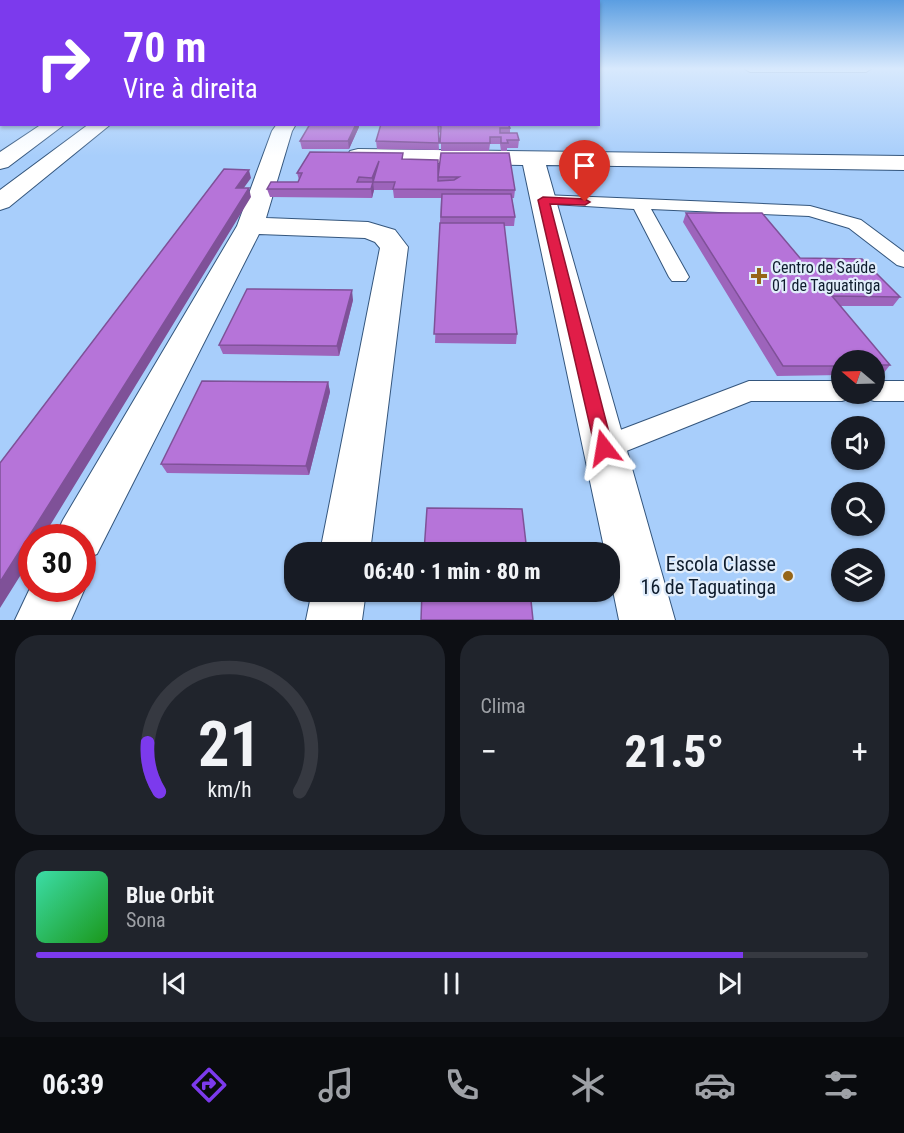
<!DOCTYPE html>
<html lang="pt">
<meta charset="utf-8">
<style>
:root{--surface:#171b24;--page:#20242c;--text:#f1f3f6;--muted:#9ea1a6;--line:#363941;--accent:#7c3aed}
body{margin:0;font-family:"Roboto Condensed",sans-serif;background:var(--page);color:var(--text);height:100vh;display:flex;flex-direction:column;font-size:22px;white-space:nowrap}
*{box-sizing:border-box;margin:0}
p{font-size:20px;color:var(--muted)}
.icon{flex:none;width:33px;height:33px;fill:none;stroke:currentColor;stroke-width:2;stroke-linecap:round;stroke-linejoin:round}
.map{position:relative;height:620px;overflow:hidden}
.sheet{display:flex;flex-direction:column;gap:15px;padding:15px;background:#0d0f14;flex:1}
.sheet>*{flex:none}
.top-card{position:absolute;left:0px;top:0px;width:600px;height:126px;box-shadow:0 2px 4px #0004;background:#7c3aed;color:#fff;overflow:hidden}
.needle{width:39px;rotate:289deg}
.buttons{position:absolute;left:831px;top:350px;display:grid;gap:12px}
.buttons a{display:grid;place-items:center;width:54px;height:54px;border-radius:50%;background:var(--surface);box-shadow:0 2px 4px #0004;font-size:30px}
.speed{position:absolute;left:18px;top:524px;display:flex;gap:12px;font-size:30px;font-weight:700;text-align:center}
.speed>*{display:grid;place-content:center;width:78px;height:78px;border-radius:50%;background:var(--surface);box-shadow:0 2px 4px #0004;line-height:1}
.speed .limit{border:9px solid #d22;background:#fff;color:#111}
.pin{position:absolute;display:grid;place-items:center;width:51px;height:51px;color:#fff;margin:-62px -26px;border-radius:50% 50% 50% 0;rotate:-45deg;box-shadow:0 0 6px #0007}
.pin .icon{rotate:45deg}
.me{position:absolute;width:66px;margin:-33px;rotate:346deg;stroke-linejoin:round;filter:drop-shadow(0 0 4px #0008)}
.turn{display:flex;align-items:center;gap:21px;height:126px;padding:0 24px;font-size:27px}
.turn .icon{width:78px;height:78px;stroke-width:2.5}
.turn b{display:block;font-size:42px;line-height:51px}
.big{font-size:45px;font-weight:800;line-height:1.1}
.sheet .widget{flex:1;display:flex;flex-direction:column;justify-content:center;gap:9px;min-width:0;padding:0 21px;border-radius:24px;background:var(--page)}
.sheet .dial{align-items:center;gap:0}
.dial svg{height:156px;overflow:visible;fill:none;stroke:var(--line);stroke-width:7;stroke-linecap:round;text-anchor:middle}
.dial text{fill:var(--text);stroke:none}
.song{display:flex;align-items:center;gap:18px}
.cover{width:72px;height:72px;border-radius:9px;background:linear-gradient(135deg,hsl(160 70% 55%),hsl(120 70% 35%))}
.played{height:6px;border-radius:3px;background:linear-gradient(90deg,var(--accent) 85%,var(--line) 85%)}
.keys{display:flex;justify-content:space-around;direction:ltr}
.heat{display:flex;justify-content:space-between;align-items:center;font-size:33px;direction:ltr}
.sheet .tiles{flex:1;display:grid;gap:15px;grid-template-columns:1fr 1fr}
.widget:last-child{grid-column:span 2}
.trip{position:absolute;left:284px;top:542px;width:336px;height:60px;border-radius:24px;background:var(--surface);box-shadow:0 2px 4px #0004;font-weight:800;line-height:60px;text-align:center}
.dock{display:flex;height:96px;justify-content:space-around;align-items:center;background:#090b0e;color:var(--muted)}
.dock .icon{width:42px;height:42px}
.dock .current{color:var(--accent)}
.dock b{font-size:27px;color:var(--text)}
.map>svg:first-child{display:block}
</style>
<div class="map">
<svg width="904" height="620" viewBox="0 0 904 620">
<rect width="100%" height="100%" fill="#a8cefb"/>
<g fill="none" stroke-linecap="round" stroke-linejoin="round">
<g stroke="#34567d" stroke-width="2">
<path id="service" d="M 745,69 L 871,69 L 866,72 L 750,72 Z
M 543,195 L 810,206 L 861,220 L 904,252 L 904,267 L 897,265 L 849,228 L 809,216 L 651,209 L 689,277 L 686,281 L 672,281 L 669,277 L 634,209 L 537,203 L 535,200 L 537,197 Z
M 749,381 L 842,381 L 842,393 L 853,393 L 851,398 L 842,401 L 751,401 L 604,460 L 594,456 L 590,448 L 594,440 Z
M 874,381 L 904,381 L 904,401 L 874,401 L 865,398 L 863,393 L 874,393 Z"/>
</g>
<g stroke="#34567d" stroke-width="2">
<path id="minor" d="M 2,73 L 2,84 L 0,84 L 0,74 Z
M 277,124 L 296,124 L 292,131 L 266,218 L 368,222 L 395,230 L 408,247 L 370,552 L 320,552 L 380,248 L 375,242 L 365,238 L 259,234 L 97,554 L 82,560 L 82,537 L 55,537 L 63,520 L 237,226 L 272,131 Z
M 358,149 L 904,156 L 904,170 L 546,165 L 675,620 L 619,620 L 609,571 L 609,552 L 605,552 L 523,165 L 350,161 L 347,156 L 350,151 Z
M 82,583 L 85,588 L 71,620 L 15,620 L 32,584 L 32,588 L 82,588 Z
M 312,591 L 366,591 L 362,620 L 306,620 Z"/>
</g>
<g stroke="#34567d" stroke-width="2">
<path id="motorway" d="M 42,124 L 65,124 L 8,167 L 0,169 L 0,152 Z
M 89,124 L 111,124 L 9,207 L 0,210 L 0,190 Z"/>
</g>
<use href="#service" fill="#fff" fill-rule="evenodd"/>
<use href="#minor" fill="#fff" fill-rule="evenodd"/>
<use href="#motorway" fill="#fff" fill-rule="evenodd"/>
</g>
<path fill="#9d64bb" d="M 381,124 L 508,124 L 510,128 L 510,133 L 519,140 L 518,148 L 507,148 L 507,151 L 501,151 L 500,144 L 490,144 L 489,151 L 441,151 L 441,134 L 438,131 L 439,150 L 377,149 L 376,141 Z
M 359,127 L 349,149 L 302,149 L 300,141 Z
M 403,153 L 403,159 L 438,175 L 441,153 L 515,190 L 514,198 L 512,198 L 515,217 L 514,226 L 504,226 L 517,334 L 516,344 L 435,343 L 441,198 L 394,198 L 393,190 L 374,190 L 372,198 L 270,197 L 267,189 L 298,182 L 299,180 L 297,173 Z
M 686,213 L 900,297 L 893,306 L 840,306 L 890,365 L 883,374 L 874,375 L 874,360 L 842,360 L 842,375 L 777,376 L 683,222 Z
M 353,300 L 339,356 L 223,354 L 219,345 Z
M 328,382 L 330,392 L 309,475 L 167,473 L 161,464 Z"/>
<path fill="#7f5198" d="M 356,124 L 359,124 L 359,127 L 349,149 L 348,141 Z
M 379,161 L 373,182 L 374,190 L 372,198 L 371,189 L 373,184 L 372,178 Z
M 249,170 L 251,178 L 238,196 L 236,188 Z
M 249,188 L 251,197 L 43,537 L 32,537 L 32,557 L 0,608 L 0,582 Z
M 352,290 L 353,300 L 339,356 L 337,346 Z
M 328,382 L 330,392 L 309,475 L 306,466 Z"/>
<path fill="#b674d9" stroke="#7f5198" stroke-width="1.5" d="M 310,124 L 356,124 L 348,141 L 300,141 Z
M 381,124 L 438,124 L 439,143 L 376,141 Z
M 439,124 L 508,124 L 510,128 L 500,128 L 500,133 L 517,133 L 519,140 L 507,140 L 508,143 L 501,143 L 501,137 L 490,137 L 490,143 L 440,143 L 441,127 Z
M 310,152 L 403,153 L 402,159 L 438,160 L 438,181 L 454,180 L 459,177 L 438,177 L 441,153 L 509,153 L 515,190 L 393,189 L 395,182 L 373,182 L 379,161 L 372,178 L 359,177 L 357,182 L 373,182 L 371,189 L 267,189 L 271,182 L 298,182 L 302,173 L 297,173 Z
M 224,169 L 249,170 L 236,188 L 249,188 L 0,582 L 0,463 Z
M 442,194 L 511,194 L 515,217 L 441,217 Z
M 686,213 L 762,213 L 800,258 L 862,259 L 900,297 L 832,296 L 890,365 L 874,365 L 874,360 L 842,360 L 842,366 L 783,366 Z
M 440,223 L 504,223 L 517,334 L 434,334 Z
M 247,289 L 352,290 L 337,346 L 219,345 Z
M 202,381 L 328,382 L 306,466 L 161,464 Z
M 427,508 L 522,509 L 527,552 L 424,552 Z
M 422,591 L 530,591 L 533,620 L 421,620 Z"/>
<linearGradient id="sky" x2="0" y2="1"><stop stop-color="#5b9ee1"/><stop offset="0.44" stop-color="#d8e9fd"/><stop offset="1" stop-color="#d8e9fd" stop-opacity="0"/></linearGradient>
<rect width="904" height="156" fill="url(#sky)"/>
<path fill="#e11d48" stroke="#92132f" stroke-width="1.5" d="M 543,197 L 585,199 L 590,202 L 585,205 L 550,204 L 613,448 L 610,453 L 604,456 L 598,453 L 595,448 L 538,200 Z"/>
<g fill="#966517" stroke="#e1edfb" stroke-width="2">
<path d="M756 267h6v6h6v6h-6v6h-6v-6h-6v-6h6z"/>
<circle cx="788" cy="576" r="6"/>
</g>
<g text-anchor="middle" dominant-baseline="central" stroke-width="4.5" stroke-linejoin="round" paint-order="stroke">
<g font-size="16" fill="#0e1c2d" stroke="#e1edfb" text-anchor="start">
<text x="772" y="267">Centro de Saúde<tspan x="772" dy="18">01 de Taguatinga</tspan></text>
</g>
<g font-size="20" fill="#0e1c2d" stroke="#e1edfb" text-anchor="end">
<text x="776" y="564">Escola Classe<tspan x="776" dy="23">16 de Taguatinga</tspan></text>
</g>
</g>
</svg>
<div class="buttons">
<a><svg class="needle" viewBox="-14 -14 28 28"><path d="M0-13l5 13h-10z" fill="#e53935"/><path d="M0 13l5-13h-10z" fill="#9ea1a6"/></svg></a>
<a><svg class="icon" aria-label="sound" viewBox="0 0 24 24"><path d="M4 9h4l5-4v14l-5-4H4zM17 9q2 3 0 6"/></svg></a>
<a><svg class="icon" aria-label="search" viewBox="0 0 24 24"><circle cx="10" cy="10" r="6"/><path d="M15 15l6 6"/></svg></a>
<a><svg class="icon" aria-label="layers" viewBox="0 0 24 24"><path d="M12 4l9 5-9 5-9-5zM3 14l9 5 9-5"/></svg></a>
</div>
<div class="speed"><div class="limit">30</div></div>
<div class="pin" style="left:585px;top:202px;background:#d93025"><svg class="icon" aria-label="arrive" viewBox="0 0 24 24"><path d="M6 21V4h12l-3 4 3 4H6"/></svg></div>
<svg class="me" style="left:604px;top:448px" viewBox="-20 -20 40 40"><path d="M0-17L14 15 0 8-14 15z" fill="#e11d48" stroke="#fff" stroke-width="4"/></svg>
<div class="trip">06:40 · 1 min · 80 m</div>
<div class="top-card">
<div class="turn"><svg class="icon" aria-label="right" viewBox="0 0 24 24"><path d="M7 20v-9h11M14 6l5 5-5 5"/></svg><div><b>70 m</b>Vire à direita</div></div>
</div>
</div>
<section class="sheet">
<div class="tiles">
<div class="widget dial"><svg viewBox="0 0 100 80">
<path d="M14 69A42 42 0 1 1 86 69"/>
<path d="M14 69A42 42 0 0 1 8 44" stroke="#7c3aed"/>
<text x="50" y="56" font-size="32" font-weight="700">21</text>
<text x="50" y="72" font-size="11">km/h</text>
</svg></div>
<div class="widget"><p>Clima</p>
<div class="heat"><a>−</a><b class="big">21.5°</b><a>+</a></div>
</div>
<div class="widget">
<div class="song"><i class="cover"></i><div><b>Blue Orbit</b><p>Sona</p></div></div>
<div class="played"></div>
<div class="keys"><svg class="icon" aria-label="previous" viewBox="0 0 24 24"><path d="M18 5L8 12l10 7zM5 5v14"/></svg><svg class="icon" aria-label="pause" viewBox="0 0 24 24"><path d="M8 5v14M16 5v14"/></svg><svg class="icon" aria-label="next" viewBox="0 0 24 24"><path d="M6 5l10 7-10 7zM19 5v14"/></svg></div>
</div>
</div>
</section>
<nav class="dock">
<b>06:39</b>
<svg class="icon current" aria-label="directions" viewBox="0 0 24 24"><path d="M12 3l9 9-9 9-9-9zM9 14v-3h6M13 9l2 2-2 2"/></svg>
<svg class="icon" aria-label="music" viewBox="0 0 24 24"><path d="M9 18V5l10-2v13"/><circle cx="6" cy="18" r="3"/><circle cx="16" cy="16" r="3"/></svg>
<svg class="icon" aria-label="phone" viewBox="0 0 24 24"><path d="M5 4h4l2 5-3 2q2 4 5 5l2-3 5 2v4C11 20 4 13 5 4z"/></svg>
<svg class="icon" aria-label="climate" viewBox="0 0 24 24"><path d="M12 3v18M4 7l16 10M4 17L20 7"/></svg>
<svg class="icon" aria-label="car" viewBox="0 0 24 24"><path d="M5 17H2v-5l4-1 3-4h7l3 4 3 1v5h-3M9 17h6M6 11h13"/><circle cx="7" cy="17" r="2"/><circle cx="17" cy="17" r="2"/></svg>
<svg class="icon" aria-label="filters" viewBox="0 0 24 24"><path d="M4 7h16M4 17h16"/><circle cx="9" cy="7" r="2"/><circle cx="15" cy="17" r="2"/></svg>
</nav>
